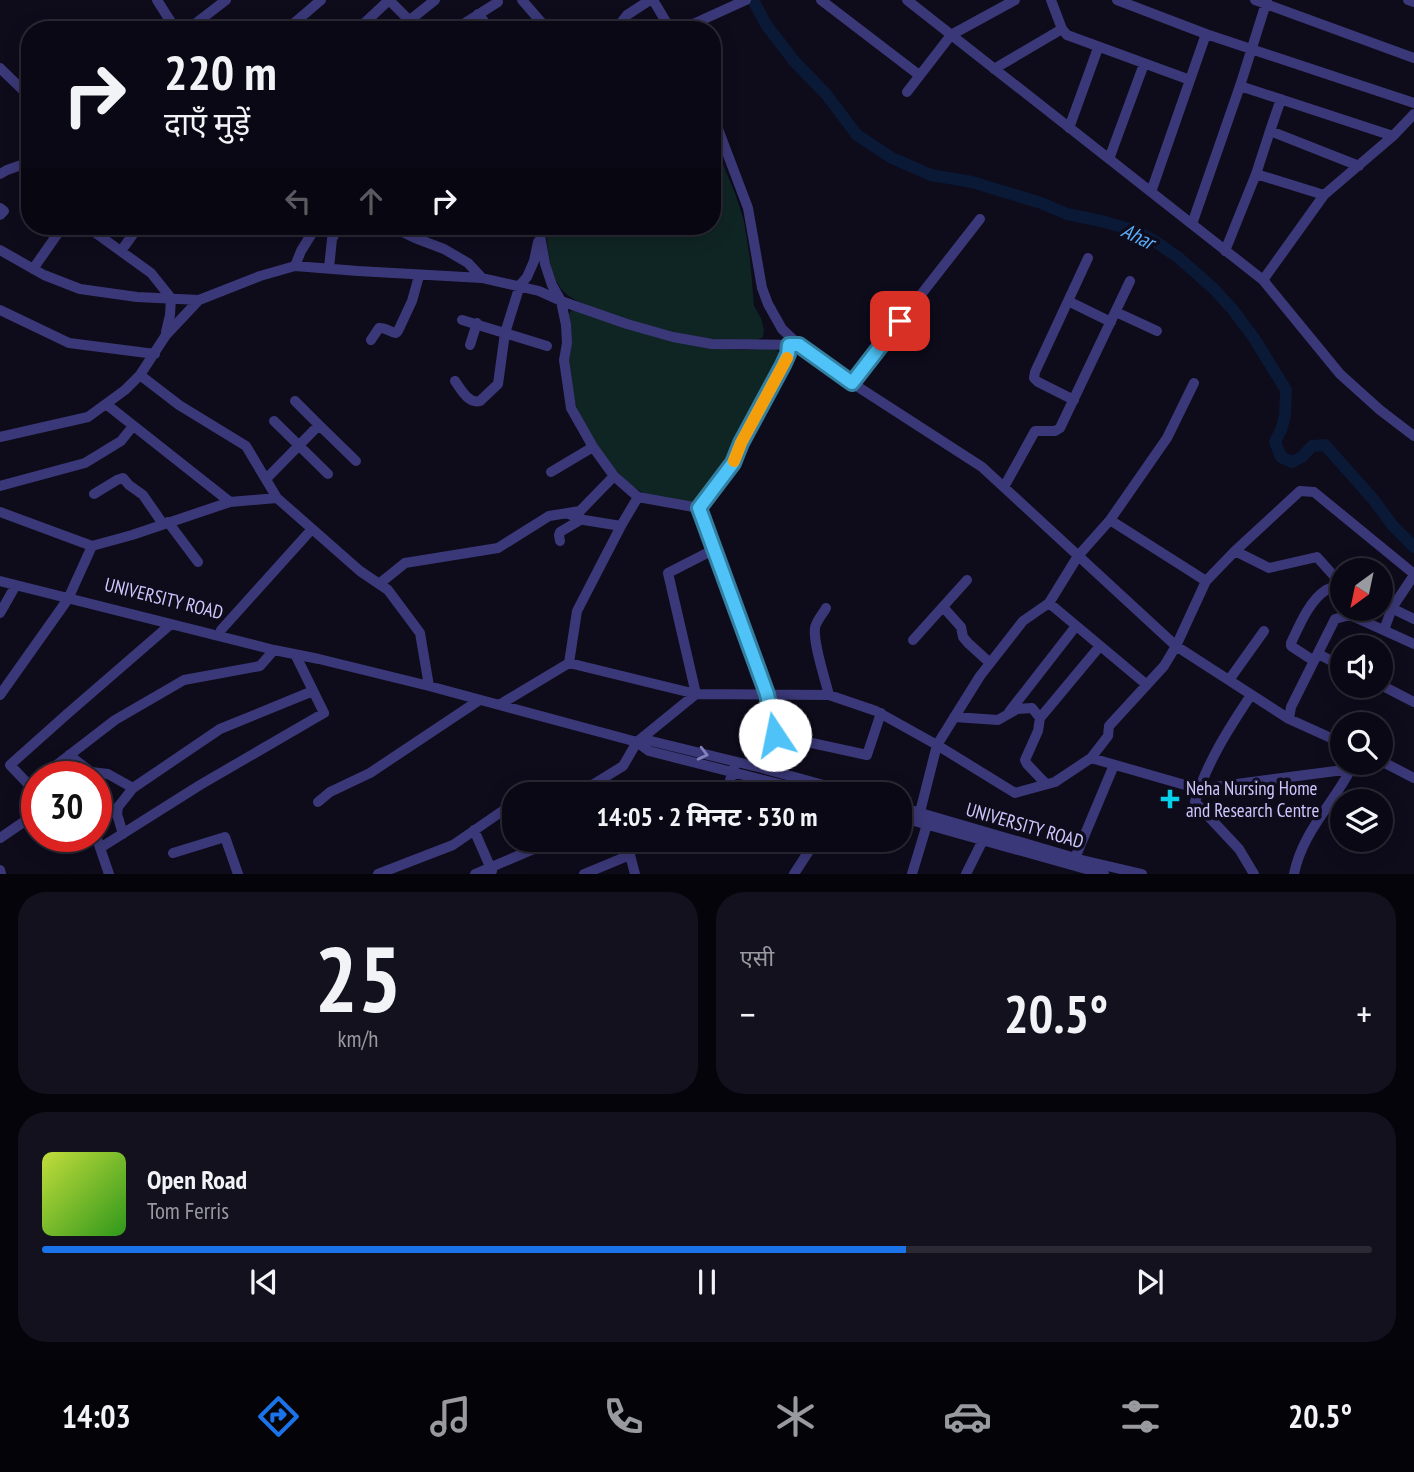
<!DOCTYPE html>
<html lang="hi">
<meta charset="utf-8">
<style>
:root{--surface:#0a0814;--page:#13111d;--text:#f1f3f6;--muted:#999aa0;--line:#2a2934;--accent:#1a73e8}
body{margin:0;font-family:"PT Sans Narrow","Noto Sans Devanagari",sans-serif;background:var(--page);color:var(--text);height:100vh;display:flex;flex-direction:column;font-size:26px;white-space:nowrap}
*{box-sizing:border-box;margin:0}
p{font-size:23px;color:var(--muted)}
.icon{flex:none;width:38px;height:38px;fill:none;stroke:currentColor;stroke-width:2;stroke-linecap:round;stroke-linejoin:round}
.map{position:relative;height:874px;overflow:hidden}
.details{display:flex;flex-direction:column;gap:18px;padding:18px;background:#06040b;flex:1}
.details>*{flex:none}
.top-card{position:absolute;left:21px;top:21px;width:700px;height:214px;border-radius:28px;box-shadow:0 4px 18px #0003,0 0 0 2px var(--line);background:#0a0814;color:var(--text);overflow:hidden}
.needle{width:46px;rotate:213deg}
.tools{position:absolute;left:1330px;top:558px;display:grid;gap:14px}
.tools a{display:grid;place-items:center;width:63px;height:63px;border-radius:50%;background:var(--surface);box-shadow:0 4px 18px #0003,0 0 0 2px var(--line);font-size:35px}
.speed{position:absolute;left:21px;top:761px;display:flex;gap:14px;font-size:35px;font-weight:700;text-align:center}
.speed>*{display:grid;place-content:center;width:91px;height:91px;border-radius:50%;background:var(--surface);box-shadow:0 4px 18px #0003,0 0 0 2px var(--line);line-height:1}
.speed .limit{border:10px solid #d22;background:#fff;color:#111}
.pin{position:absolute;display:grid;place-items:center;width:60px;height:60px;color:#fff;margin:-30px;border-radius:14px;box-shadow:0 4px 10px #0006}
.me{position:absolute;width:77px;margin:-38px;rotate:349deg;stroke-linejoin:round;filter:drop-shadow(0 0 5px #0008)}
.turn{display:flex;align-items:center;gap:24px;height:147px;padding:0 28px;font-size:32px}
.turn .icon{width:91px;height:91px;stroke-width:2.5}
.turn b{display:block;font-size:49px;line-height:60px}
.lanes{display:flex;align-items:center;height:66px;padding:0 28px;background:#0003;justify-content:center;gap:35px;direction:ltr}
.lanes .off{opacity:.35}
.big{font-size:52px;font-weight:700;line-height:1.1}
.details .tile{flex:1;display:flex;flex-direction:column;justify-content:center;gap:10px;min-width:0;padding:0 24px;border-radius:28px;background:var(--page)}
.details .dial{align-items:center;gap:0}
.dial b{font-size:91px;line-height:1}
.song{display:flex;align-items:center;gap:21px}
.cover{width:84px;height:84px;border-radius:10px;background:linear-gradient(135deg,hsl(70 70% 55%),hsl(110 70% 35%))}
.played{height:7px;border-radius:4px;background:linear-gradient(90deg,var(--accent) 65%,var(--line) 65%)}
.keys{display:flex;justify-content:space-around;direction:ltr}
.heat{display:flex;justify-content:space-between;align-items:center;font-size:38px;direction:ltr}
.details .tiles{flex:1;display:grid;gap:18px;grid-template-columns:1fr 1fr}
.tile:last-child{grid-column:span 2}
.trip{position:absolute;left:502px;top:782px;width:410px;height:70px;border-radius:28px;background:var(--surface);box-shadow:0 4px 18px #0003,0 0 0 2px var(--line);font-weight:700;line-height:70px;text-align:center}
.tab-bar{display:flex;height:112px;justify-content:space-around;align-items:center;background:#040308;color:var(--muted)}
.tab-bar .icon{width:49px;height:49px}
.tab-bar .selected{color:var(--accent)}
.tab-bar b{font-size:32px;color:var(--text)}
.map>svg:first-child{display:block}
</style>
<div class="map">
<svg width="1414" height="874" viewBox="0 0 1414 874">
<rect width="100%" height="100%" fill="#0e0b1b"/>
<path fill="#0f2524" d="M 712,138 L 735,193 L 744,221 L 750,259 L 754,306 L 761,318 L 764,330 L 763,337 C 761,338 755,341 753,342 C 722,348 586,314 564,292 C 549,277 547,246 546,226 L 712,226 Z
M 572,310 L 707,348 L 744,350 L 774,348 L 779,352 C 781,367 741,444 731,460 C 721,475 708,489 697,503 C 681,500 663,500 649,495 C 615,483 576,419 570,384 C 568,374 567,362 568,352 C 569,338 572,328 568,315 Z"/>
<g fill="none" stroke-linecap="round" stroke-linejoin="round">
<path stroke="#0a1936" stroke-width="12" d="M 753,0 L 767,26 L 795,62 L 826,94 L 857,135 L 892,158 L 931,175 L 972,182 L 1041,203 L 1067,214 L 1101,221 L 1136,231 L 1156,242 L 1179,258 L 1214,289 L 1233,310 L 1254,338 L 1286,390 L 1285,416 L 1281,430 L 1275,442 L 1281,457 L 1292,462 L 1302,457 L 1312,446 L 1325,445 L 1373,499 L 1393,526 L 1414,547"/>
<path stroke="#3b3879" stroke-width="10" d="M 157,0 L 176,30
M 522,0 L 548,30
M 653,0 L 671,30
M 821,0 L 919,75
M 907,0 L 1263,280 L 1324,195 L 1393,136 L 1414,114
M 1051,0 L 1062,29 L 1067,35 L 1190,80 L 1206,34 L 1414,103
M 1117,0 L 1206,34
M 1255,0 L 1414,58
M 1408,0 L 1414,2
M 478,14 L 491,30
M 410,20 L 435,0
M 187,30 L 226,0
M 286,30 L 321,0
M 357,30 L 389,0 L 419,30
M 454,30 L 498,2
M 615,30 L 627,15 L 650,0
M 680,30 L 746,0
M 0,68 L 30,97
M 994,69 L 1062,29
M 1240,86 L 1393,136
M 907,92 L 951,35 L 1015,0
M 712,113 L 748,208 L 762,288 L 768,304 L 782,329 L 799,345 L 852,383 L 982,467 L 1176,646 L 1289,719 L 1342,743
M 1069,128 L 1098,48
M 1270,131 L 1281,99
M 1109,159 L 1144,64
M 0,174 L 7,170 L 30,162
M 1256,174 L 1324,195
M 1151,192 L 1190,80
M 0,208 L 4,211 L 0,215
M 1192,224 L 1240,86 L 1267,0
M 86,226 L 151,273 L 171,298 L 170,315 L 166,332
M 390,226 L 415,238 L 444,249 L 468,263 L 482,278
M 540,226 L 540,235 L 545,264 L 552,285 L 561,301 L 566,325 L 567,343 L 564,360 L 571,408 L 593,447 L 614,476 L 638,497
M 0,250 L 44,275 L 80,289 L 137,297 L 199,300 L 260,276 L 295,266 L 358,271 L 482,278 L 539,291 L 561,301 L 627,324 L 673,337 L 712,344 L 799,345
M 121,251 L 139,226
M 1225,251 L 1256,174 L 1270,131 L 1359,166
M 295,266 L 301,251 L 314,230 L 308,226
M 329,268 L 332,239 L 339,226
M 33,269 L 63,226
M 1263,280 L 1340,374 L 1380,410 L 1414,436
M 1068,301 L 1111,322
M 0,310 L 69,343 L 155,354
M 1116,312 L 1157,331
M 462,320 L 547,346
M 371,340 L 379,328 C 385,327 390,332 396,333 L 398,331 L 412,301 L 419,276
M 470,345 L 477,323
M 140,375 L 179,405 L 246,446 L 277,498
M 455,381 C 461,390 469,404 480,401 L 498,384 L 505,333 L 520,285 L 527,277 L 534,261 L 538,242
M 852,383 L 980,219
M 1074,400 L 1038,382 L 1034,378 L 1035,372 L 1088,258
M 106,404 L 230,502
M 274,421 L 328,474
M 319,425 L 356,461
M 0,437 L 88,417 L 125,390 L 140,375 L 166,335 L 199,300
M 551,472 L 593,447
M 266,479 L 319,425 L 295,401
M 0,486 L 85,463 L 121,441 L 133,426
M 1004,487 L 1035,431 L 1055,431 L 1060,428 L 1130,281
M 94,494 L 117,480 L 123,478 L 129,485 L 143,495 L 163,524
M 699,508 L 767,694 L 775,735 L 762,768
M 0,512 L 92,546 L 68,599 L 0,695
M 569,514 L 584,520 L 621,526
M 1110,520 L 1167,438 L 1194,383
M 168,522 L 198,562
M 560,541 L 559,535 L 560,532 L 582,519
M 92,546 L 132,535 L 230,502 L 277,498 L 360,571 L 388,590 L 420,633 L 429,686
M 1235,551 L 1300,491 L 1314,492 L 1414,574
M 0,581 L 274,650 L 319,659 L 429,686 L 637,742 L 651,741 L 762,768 L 856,794
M 1206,581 L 1235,551 L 1269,568 L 1317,557 L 1342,585
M 379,584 L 405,563 L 498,548 L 549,516 L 580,511 L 614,476
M 1049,603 L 1147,685
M 1381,603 L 1414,619
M 826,608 C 823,614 816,621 815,628 C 813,643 825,679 829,695
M 944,608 L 961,627 L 963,637 L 968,643 L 990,663
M 0,613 L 16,585
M 221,630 L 312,529
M 1384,630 L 1392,608 L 1414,575
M 913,640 L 967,580
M 1318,654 L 1342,666
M 1314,661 L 1291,646 L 1291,643 C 1299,626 1309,601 1326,590 C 1331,588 1337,586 1342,584
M 569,663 L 577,611 L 622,524 L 638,497 L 699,508 L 733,463 L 741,443 L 783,365 L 788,354 L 788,345
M 1229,680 L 1264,631
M 1381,685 L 1414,702
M 1251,695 C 1229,728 1206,764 1195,802 L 1239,849 L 1254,874
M 499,705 L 569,663 L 696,694 L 668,573 L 713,550
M 1009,712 L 1076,626
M 954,717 L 998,720 L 1017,709 L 1032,708 L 1040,718 L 1038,731 L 1025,760 L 1027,764 L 1046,784
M 1040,718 L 1100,646
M 1289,719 L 1291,707 L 1335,619 L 1350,615 L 1414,644
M 775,735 L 867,755 L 881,713
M 637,742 L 649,751 L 819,794
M 69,755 L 91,772 L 108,774 L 133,788
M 1381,761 L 1414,778
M 54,767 L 64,777
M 41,777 L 115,720 L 184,680 L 260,666 L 274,650
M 37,780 L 30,786 L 10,765 L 66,715 L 171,624
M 554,794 L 594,784 L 623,766 L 637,742 L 696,694 L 829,695 L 876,711 L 937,745 L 980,676 L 1023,621 L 1049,603 L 1078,556 L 1110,520 L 1206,581 L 1176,646 L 1164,666 L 1109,726 L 1108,736 L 1091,758
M 726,794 L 734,767
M 318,802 L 330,792 L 370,773 L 478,701
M 900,807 L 1082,860 L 1142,874
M 920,812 L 937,745 L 1015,793 L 1055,782 L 1091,758 L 1199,789 L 1351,769
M 900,817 L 1104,874
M 474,830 L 492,871
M 123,834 L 117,814 L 118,807 L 133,788 L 220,729 L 313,691
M 96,836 L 109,874
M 0,838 L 25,821
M 624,840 L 630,855
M 688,840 L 712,846 L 714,840
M 100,848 L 200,785 L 324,713 L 295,654
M 173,853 L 225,837 L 238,874
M 1075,858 L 1114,765
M 0,870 L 1,874
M 378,874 L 453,845 L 514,803
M 475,874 L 555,840
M 584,874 L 630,855 L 635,874
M 794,874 L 816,840
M 912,874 L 928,821
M 966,874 L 983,840
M 1294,874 C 1302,833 1332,805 1351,769 L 1367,763"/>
</g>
<defs><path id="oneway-chevron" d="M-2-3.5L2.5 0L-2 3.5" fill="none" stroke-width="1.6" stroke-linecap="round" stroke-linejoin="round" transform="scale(1.75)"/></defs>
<use stroke="#8480bb" href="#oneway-chevron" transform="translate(703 754) rotate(14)"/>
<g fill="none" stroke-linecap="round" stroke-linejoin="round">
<g stroke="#337fa1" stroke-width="18">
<path id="route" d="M 775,735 L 767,694 L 699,508 L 733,463 L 741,443 L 783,365 L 788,354 L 789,345 L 799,345 L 852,383 L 900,321"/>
</g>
<use href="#route" stroke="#4fc3f7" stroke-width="12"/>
<path stroke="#f59e0b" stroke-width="12" d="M 734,461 L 741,443 L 787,358"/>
</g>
<path fill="#07d0ea" stroke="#0e0b1b" stroke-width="2.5" d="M1166.5 788.5h7v7h7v7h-7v7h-7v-7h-7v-7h7z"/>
<g text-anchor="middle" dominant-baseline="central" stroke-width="7" stroke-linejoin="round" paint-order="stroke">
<g font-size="19" fill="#cec7fd" stroke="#0e0b1b">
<text transform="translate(164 598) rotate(14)">UNIVERSITY ROAD</text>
<text transform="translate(1025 825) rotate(16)">UNIVERSITY ROAD</text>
</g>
<g font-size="19" fill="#cec7fd" stroke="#0e0b1b" text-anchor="start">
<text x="1186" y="788">Neha Nursing Home<tspan x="1186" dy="22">and Research Centre</tspan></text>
</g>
<g font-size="21" font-style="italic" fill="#59adfa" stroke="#0e0b1b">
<text transform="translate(1138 236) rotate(26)">Ahar</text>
</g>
</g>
</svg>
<div class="tools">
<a><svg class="needle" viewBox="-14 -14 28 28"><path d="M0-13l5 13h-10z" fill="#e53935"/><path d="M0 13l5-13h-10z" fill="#999aa0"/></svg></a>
<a><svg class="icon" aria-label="sound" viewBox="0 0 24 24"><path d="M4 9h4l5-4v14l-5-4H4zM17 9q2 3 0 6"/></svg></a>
<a><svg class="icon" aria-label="search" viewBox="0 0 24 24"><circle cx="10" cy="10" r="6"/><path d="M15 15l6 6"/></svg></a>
<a><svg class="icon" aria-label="layers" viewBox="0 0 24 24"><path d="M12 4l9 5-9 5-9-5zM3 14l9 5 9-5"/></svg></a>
</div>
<div class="speed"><div class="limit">30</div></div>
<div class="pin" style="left:900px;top:321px;background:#d93025"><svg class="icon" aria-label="arrive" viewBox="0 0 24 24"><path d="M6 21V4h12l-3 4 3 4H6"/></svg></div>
<svg class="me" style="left:775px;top:735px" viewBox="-20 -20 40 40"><circle r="19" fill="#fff"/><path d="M0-13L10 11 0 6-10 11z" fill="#4fc3f7"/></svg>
<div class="trip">14:05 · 2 मिनट · 530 m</div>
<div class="top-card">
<div class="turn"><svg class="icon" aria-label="right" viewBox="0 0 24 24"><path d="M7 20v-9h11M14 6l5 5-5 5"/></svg><div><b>220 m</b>दाएँ मुड़ें</div></div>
<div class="lanes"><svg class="icon off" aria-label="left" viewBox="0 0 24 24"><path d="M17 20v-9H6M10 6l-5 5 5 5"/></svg><svg class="icon off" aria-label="ahead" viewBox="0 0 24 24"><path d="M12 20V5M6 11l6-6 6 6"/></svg><svg class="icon" aria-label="right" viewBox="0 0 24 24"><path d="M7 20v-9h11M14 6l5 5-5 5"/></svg></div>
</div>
</div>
<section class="details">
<div class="tiles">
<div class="tile dial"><b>25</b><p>km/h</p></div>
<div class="tile"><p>एसी</p>
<div class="heat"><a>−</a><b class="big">20.5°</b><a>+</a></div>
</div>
<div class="tile">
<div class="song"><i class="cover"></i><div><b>Open Road</b><p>Tom Ferris</p></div></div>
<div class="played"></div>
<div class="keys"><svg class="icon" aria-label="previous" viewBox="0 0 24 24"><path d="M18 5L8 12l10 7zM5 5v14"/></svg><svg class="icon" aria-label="pause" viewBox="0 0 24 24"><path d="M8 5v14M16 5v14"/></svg><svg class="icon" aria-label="next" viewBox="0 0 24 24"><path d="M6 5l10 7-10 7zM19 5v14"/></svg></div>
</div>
</div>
</section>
<nav class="tab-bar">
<b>14:03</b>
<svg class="icon selected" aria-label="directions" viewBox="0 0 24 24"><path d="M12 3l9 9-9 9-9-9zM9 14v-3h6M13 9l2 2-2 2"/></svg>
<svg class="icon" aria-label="music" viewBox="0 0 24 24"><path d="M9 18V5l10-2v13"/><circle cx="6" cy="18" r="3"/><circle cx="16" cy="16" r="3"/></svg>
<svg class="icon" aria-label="phone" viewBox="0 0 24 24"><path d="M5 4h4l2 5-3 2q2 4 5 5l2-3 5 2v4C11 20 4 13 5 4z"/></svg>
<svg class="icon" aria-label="climate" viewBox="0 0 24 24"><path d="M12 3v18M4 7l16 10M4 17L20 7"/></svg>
<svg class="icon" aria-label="car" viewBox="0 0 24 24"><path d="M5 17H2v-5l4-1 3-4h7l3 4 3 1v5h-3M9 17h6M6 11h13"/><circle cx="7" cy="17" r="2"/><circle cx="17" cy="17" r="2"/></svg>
<svg class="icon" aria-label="filters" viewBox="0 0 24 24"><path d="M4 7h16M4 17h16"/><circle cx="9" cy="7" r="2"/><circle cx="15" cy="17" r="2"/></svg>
<b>20.5°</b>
</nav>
